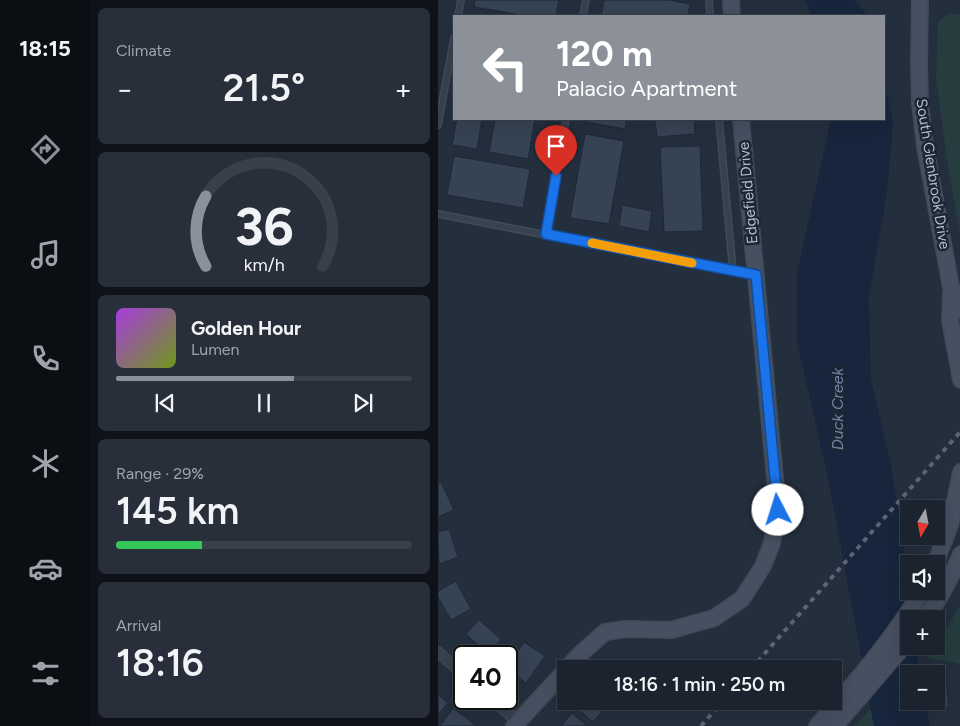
<!DOCTYPE html>
<meta charset="utf-8">
<style>
:root{--surface:#1b232e;--page:#282f3a;--text:#f1f3f6;--muted:#a0a4aa;--line:#39404a;--accent:#8c9099}
body{margin:0;font-family:Figtree,sans-serif;background:var(--page);color:var(--text);height:100vh;display:flex;flex-direction:column;font-size:19px;white-space:nowrap}
*{box-sizing:border-box;margin:0}
p{font-size:16px;color:var(--muted)}
.icon{flex:none;width:28px;height:28px;fill:none;stroke:currentColor;stroke-width:2;stroke-linecap:round;stroke-linejoin:round}
.map{position:relative;flex:1;overflow:hidden}
.panel{display:flex;flex-direction:column;gap:8px;padding:8px;background:#0f1319;width:348px}
.panel>*{flex:none}
.hud{position:absolute;left:15px;top:15px;width:432px;height:105px;border-radius:0px;box-shadow:0 5px 20px #0002,0 0 0 1px var(--line);background:#8c9099;color:#fff;overflow:hidden}
.needle{width:32px;rotate:190deg}
.tools{position:absolute;left:462px;top:500px;display:grid;gap:10px}
.tools a{display:grid;place-items:center;width:45px;height:45px;border-radius:0px;background:var(--surface);box-shadow:0 5px 20px #0002,0 0 0 1px var(--line);font-size:25px}
.speed{position:absolute;left:15px;top:645px;display:flex;gap:10px;font-size:25px;font-weight:700;text-align:center}
.speed>*{display:grid;place-content:center;width:65px;height:65px;border-radius:50%;background:var(--surface);box-shadow:0 5px 20px #0002,0 0 0 1px var(--line);line-height:1}
.speed .limit{border:2px solid #111;border-radius:8px;background:#fff;color:#111}
.pin{position:absolute;display:grid;place-items:center;width:42px;height:42px;color:#fff;margin:-51px -21px;border-radius:50% 50% 50% 0;rotate:-45deg;box-shadow:0 0 5px #0007}
.pin .icon{rotate:45deg}
.me{position:absolute;width:55px;margin:-28px;rotate:355deg;stroke-linejoin:round;filter:drop-shadow(0 0 4px #0008)}
.turn{display:flex;align-items:center;gap:18px;height:105px;padding:0 20px;font-size:22px}
.turn .icon{width:65px;height:65px;stroke-width:2.5}
.turn b{display:block;font-size:35px;line-height:42px}
.big{font-size:38px;font-weight:600;line-height:1.1}
.panel .widget{flex:1;display:flex;flex-direction:column;justify-content:center;gap:8px;min-width:0;padding:0 18px;border-radius:8px;background:var(--page)}
.panel .dial{align-items:center;gap:0}
.dial svg{height:130px;overflow:visible;fill:none;stroke:var(--line);stroke-width:7;stroke-linecap:round;text-anchor:middle}
.dial text{fill:var(--text);stroke:none}
.song{display:flex;align-items:center;gap:15px}
.cover{width:60px;height:60px;border-radius:8px;background:linear-gradient(135deg,hsl(280 70% 55%),hsl(80 70% 35%))}
.played{height:5px;border-radius:2px;background:linear-gradient(90deg,var(--accent) 60%,var(--line) 60%)}
.keys{display:flex;justify-content:space-around;direction:ltr}
.heat{display:flex;justify-content:space-between;align-items:center;font-size:28px;direction:ltr}
.charge{height:8px;border-radius:4px;background:linear-gradient(90deg,#34c759 29%,var(--line) 0)}
.trip{position:absolute;left:119px;top:660px;width:285px;height:50px;border-radius:0px;background:var(--surface);box-shadow:0 5px 20px #0002,0 0 0 1px var(--line);font-weight:600;line-height:50px;text-align:center}
main{display:flex;flex:1;min-height:0}
.dock{display:flex;flex-direction:column;width:90px;justify-content:space-around;align-items:center;background:#0b0e12;color:var(--muted)}
.dock .icon{width:35px;height:35px}
.dock .selected{color:var(--accent)}
.dock b{font-size:22px;color:var(--text)}
.map>svg:first-child{display:block}
</style>
<main>
<nav class="dock">
<b>18:15</b>
<svg class="icon selected" aria-label="directions" viewBox="0 0 24 24"><path d="M12 3l9 9-9 9-9-9zM9 14v-3h6M13 9l2 2-2 2"/></svg>
<svg class="icon" aria-label="music" viewBox="0 0 24 24"><path d="M9 18V5l10-2v13"/><circle cx="6" cy="18" r="3"/><circle cx="16" cy="16" r="3"/></svg>
<svg class="icon" aria-label="phone" viewBox="0 0 24 24"><path d="M5 4h4l2 5-3 2q2 4 5 5l2-3 5 2v4C11 20 4 13 5 4z"/></svg>
<svg class="icon" aria-label="climate" viewBox="0 0 24 24"><path d="M12 3v18M4 7l16 10M4 17L20 7"/></svg>
<svg class="icon" aria-label="car" viewBox="0 0 24 24"><path d="M5 17H2v-5l4-1 3-4h7l3 4 3 1v5h-3M9 17h6M6 11h13"/><circle cx="7" cy="17" r="2"/><circle cx="17" cy="17" r="2"/></svg>
<svg class="icon" aria-label="filters" viewBox="0 0 24 24"><path d="M4 7h16M4 17h16"/><circle cx="9" cy="7" r="2"/><circle cx="15" cy="17" r="2"/></svg>
</nav>
<section class="panel">
<div class="widget"><p>Climate</p>
<div class="heat"><a>−</a><b class="big">21.5°</b><a>+</a></div>
</div>
<div class="widget dial"><svg viewBox="0 0 100 80">
<path d="M14 69A42 42 0 1 1 86 69"/>
<path d="M14 69A42 42 0 0 1 14 26" stroke="#8c9099"/>
<text x="50" y="56" font-size="32" font-weight="700">36</text>
<text x="50" y="72" font-size="11">km/h</text>
</svg></div>
<div class="widget">
<div class="song"><i class="cover"></i><div><b>Golden Hour</b><p>Lumen</p></div></div>
<div class="played"></div>
<div class="keys"><svg class="icon" aria-label="previous" viewBox="0 0 24 24"><path d="M18 5L8 12l10 7zM5 5v14"/></svg><svg class="icon" aria-label="pause" viewBox="0 0 24 24"><path d="M8 5v14M16 5v14"/></svg><svg class="icon" aria-label="next" viewBox="0 0 24 24"><path d="M6 5l10 7-10 7zM19 5v14"/></svg></div>
</div>
<div class="widget"><p>Range · 29%</p><b class="big">145 km</b><div class="charge"></div></div>
<div class="widget"><p>Arrival</p><b class="big">18:16</b></div>
</section>
<div class="map">
<svg width="523" height="726" viewBox="0 0 523 726">
<rect width="100%" height="100%" fill="#242f3e"/>
<path fill="#263c3f" d="M 511,13 L 522,15 L 522,231 L 511,174 L 498,79 L 500,22 Z
M 522,606 L 522,664 L 490,658 L 498,646 L 499,646 L 499,644 Z
M 433,709 L 436,726 L 416,726 Z"/>
<path fill="#17263c" d="M 367,0 L 417,0 L 430,16 L 374,16 Z
M 446,79 L 455,123 L 449,192 L 431,297 L 433,379 L 453,465 L 469,565 L 475,619 L 471,619 L 471,646 L 478,646 L 482,674 L 471,674 L 471,701 L 487,701 L 492,726 L 436,726 L 391,483 L 359,342 L 359,273 L 393,119 L 446,119 Z"/>
<path fill="#364354" stroke="#1f2835" d="M 37,0 L 121,0 L 118,16 L 89,16 L 36,7 Z
M 166,0 L 231,0 L 252,4 L 250,16 L 163,16 Z
M 19,119 L 44,119 L 39,149 L 14,145 Z
M 57,119 L 97,119 L 90,159 L 51,152 Z
M 149,119 L 189,119 L 187,129 L 148,122 Z
M 217,119 L 256,119 L 257,134 L 219,137 Z
M 147,134 L 186,141 L 171,224 L 132,218 Z
M 262,146 L 265,231 L 226,232 L 222,147 Z
M 16,156 L 92,169 L 85,208 L 9,195 Z
M 184,205 L 214,211 L 211,232 L 181,226 Z
M 3,482 L 16,510 L 0,517 L 0,483 Z
M 11,529 L 20,557 L 1,564 L 0,532 Z
M 18,581 L 33,609 L 13,620 L 0,597 L 0,591 Z
M 41,620 L 63,639 L 50,654 L 28,634 Z
M 86,642 L 107,656 L 88,683 L 69,669 L 69,667 Z
M 499,680 L 508,680 L 511,707 L 495,708 L 494,701 L 499,701 Z
M 0,695 L 10,703 L 0,715 Z
M 146,701 L 173,701 L 155,722 L 140,709 Z
M 15,708 L 39,726 L 4,726 L 3,725 Z
M 134,713 L 149,726 L 123,726 Z"/>
<g fill="none" stroke-linecap="round" stroke-linejoin="round">
<g stroke="#414a57" stroke-width="8">
<path id="lane" d="M 271,0 L 272,16
M 20,16 L 23,0
M 145,16 L 148,0
M 281,119 L 295,271
M 0,125 L 16,38
M 0,214 L 315,275
M 108,234 L 128,119"/>
</g>
<g stroke="#414a57" stroke-width="12">
<path id="street" d="M 0,652 L 26,675
M 54,699 L 80,722"/>
</g>
<g stroke="#414a57" stroke-width="18">
<path id="secondary" d="M 293,0 L 294,16
M 482,0 L 481,62 L 482,103 L 487,146 L 513,287 L 523,310
M 513,293 L 512,320 L 523,380
M 497,564 L 512,525 L 523,472
M 487,619 C 502,599 513,577 523,554
M 128,669 L 139,657 L 167,632 L 188,629 L 233,630 L 276,618 L 304,599 L 325,566 L 334,543 L 340,510 L 303,119
M 76,726 L 128,670
M 379,726 C 417,683 454,640 484,591
M 397,726 L 471,640"/>
</g>
<use href="#lane" stroke="#38414e" stroke-width="5"/>
<use href="#street" stroke="#38414e" stroke-width="10"/>
<use href="#secondary" stroke="#465061" stroke-width="15"/>
<path stroke="#5a6575" stroke-width="4" stroke-dasharray="5 5" stroke-linecap="butt" d="M 313,669 L 523,431
M 263,726 L 285,701"/>
</g>
<g fill="none" stroke-linecap="round" stroke-linejoin="round">
<g stroke="#114b97" stroke-width="12">
<path id="route" d="M 118,176 L 108,234 L 318,275 L 340,510"/>
</g>
<use href="#route" stroke="#1a73e8" stroke-width="9"/>
<path stroke="#f59e0b" stroke-width="9" d="M 154,243 L 254,263"/>
</g>
<g text-anchor="middle" dominant-baseline="central" stroke-width="5" stroke-linejoin="round" paint-order="stroke">
<g font-size="15" fill="#b4bcc9" stroke="#1d2633">
<text transform="translate(495 174) rotate(81)">South Glenbrook Drive</text>
<text transform="translate(310 193) rotate(-95)">Edgefield Drive</text>
</g>
<g font-size="16" font-style="italic" fill="#6d86a8" stroke="#1d2633">
<text transform="translate(399 409) rotate(-90)">Duck Creek</text>
</g>
</g>
</svg>
<div class="tools">
<a><svg class="needle" viewBox="-14 -14 28 28"><path d="M0-13l5 13h-10z" fill="#e53935"/><path d="M0 13l5-13h-10z" fill="#a0a4aa"/></svg></a>
<a><svg class="icon" aria-label="sound" viewBox="0 0 24 24"><path d="M4 9h4l5-4v14l-5-4H4zM17 9q2 3 0 6"/></svg></a>
<a>+</a>
<a>−</a>
</div>
<div class="speed"><div class="limit">40</div></div>
<div class="pin" style="left:118px;top:176px;background:#d93025"><svg class="icon" aria-label="arrive" viewBox="0 0 24 24"><path d="M6 21V4h12l-3 4 3 4H6"/></svg></div>
<svg class="me" style="left:340px;top:510px" viewBox="-20 -20 40 40"><circle r="19" fill="#fff"/><path d="M0-13L10 11 0 6-10 11z" fill="#1a73e8"/></svg>
<div class="trip">18:16 · 1 min · 250 m</div>
<div class="hud">
<div class="turn"><svg class="icon" aria-label="left" viewBox="0 0 24 24"><path d="M17 20v-9H6M10 6l-5 5 5 5"/></svg><div><b>120 m</b>Palacio Apartment</div></div>
</div>
</div>
</main>
